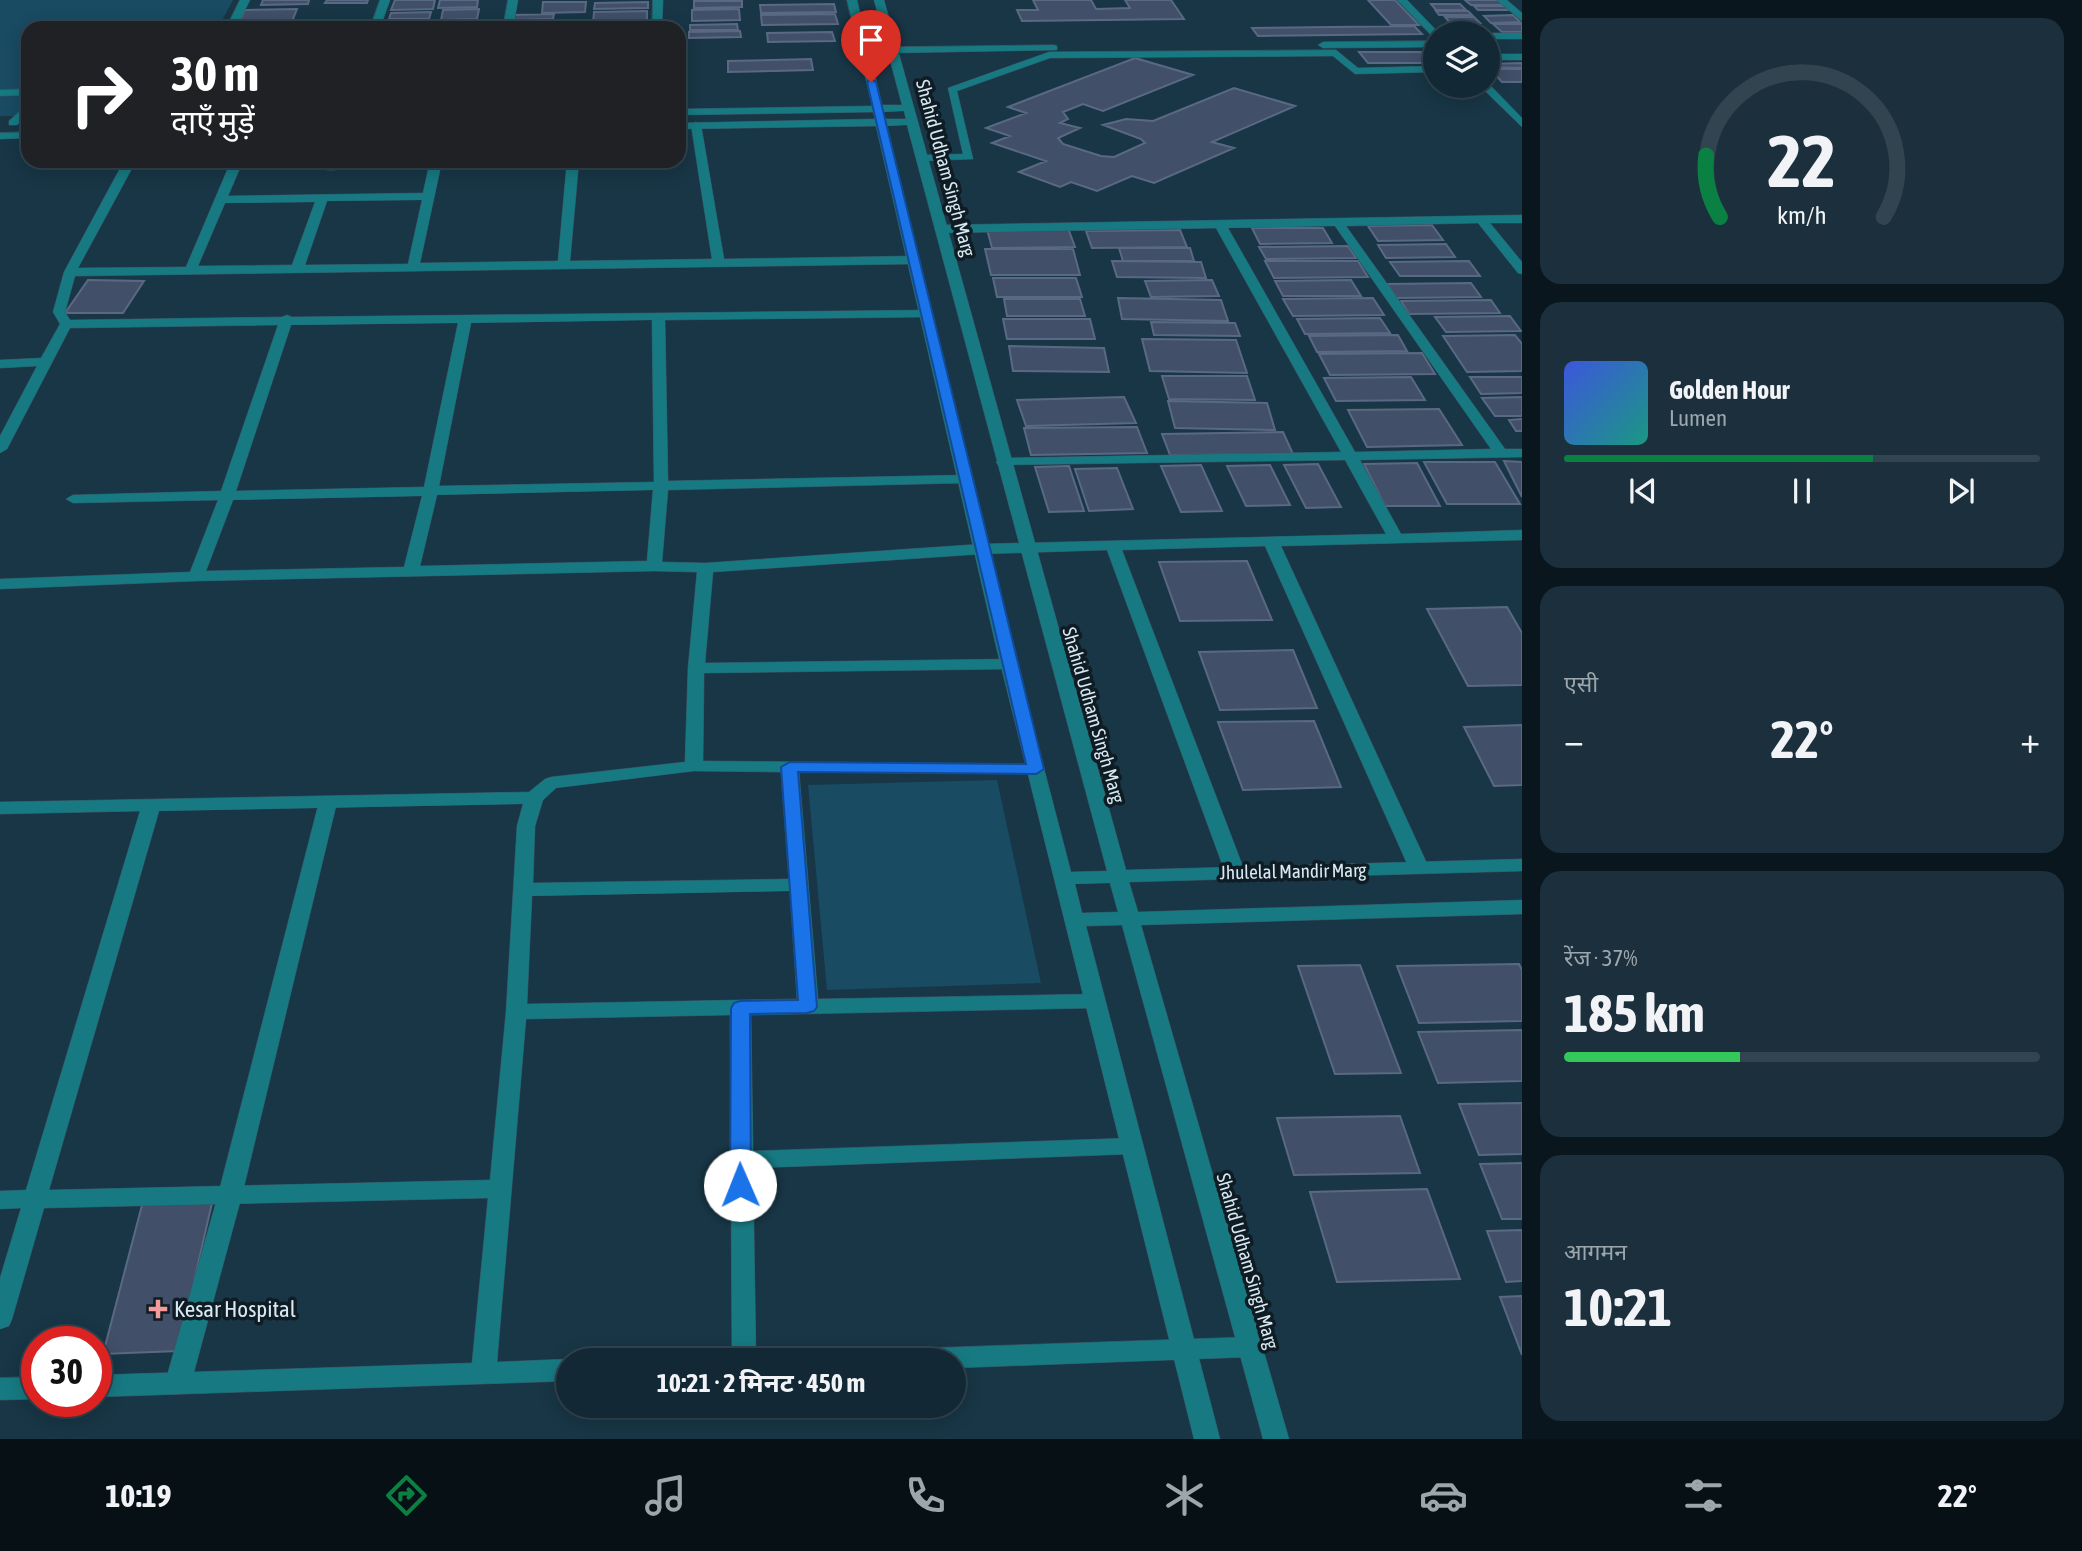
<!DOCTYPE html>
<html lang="hi">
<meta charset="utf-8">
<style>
:root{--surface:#122834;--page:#1b303c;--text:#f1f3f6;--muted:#9ca6ac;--line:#31444f;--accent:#0b8043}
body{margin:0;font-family:"Asap Condensed","Noto Sans Devanagari",sans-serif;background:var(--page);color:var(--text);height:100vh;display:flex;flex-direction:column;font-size:26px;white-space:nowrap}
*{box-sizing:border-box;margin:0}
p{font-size:23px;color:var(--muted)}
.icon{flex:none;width:38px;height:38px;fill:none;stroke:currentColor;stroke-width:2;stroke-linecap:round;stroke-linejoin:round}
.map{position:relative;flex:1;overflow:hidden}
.panel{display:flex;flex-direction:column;gap:18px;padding:18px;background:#0a161d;width:560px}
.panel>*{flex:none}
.guide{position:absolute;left:21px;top:21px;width:665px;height:147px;border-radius:21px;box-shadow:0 4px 18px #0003,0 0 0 2px var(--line);background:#202124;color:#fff;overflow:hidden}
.controls{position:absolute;left:1423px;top:21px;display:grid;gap:14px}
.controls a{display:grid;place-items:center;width:77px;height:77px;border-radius:50%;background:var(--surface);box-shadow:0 4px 18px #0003,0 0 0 2px var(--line);font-size:35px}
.speed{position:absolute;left:21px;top:1326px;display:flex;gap:14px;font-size:35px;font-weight:700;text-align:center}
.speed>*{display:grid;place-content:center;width:91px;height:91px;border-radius:50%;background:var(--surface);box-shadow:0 4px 18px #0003,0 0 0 2px var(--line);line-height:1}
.speed .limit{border:10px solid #d22;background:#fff;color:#111}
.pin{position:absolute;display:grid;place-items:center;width:60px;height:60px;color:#fff;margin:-72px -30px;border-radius:50% 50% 50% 0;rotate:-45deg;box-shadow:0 0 7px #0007}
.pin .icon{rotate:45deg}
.me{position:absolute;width:77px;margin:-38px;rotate:359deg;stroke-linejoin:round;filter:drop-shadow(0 0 5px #0008)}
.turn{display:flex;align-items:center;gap:24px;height:147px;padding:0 35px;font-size:32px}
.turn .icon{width:91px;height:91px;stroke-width:2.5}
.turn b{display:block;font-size:49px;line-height:60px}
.big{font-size:52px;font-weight:700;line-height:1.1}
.panel .card{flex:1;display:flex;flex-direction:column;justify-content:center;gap:10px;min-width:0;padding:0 24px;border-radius:21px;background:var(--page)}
.panel .dial{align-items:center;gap:0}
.dial svg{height:182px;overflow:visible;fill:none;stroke:var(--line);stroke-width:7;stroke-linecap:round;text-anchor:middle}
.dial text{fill:var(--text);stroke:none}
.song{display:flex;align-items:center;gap:21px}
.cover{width:84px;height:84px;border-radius:10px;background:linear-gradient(135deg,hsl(230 70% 55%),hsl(170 70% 35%))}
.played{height:7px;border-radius:4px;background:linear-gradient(90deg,var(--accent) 65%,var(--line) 65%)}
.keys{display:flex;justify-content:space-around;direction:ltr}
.heat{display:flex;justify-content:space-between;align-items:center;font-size:38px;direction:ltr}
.charge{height:10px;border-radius:5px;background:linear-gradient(90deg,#34c759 37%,var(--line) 0)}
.trip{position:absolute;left:556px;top:1348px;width:410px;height:70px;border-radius:35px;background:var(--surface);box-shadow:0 4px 18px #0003,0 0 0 2px var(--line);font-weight:700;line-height:70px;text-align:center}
.menu{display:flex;height:112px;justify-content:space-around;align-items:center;background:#071015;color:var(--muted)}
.menu .icon{width:49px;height:49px}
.menu .active{color:var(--accent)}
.menu b{font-size:32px;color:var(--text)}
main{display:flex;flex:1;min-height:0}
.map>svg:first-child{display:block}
</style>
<main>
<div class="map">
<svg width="1522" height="1439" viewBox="0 0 1522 1439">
<rect width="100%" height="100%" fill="#183646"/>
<path fill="#194b63" d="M 0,0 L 233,0 L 218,28 L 28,28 L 28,116 L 0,116 Z
M 997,780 L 1041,983 L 827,990 L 808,785 Z"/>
<path fill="#424f69" stroke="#5a6983" stroke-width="2" d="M 263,0 L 309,0 L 308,4 L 261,5 Z
M 327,0 L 368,0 L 367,3 L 325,3 Z
M 395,0 L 435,0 L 433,9 L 391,10 Z
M 440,0 L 478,0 L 477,7 L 438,8 Z
M 1033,0 L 1091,0 L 1096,9 L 1130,8 L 1125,0 L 1171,0 L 1184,19 L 1022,21 L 1017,10 L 1038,10 Z
M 1368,0 L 1395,0 L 1419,25 L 1391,25 Z
M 1465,0 L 1498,0 L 1503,5 L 1471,5 Z
M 694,1 L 742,1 L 742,7 L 694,8 Z
M 543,2 L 586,2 L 585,12 L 542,13 Z
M 648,2 L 648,8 L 594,9 L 595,3 Z
M 834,4 L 836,12 L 761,13 L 760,5 Z
M 1431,4 L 1460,4 L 1466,10 L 1436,10 Z
M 1474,6 L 1505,6 L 1508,10 L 1478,10 Z
M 297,9 L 291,24 L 238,24 L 245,10 Z
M 479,9 L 477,19 L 441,20 L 443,10 Z
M 739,9 L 740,20 L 692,21 L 692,10 Z
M 647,11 L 647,23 L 593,23 L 594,12 Z
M 1436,11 L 1468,11 L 1472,15 L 1439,15 Z
M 431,12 L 429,19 L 389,19 L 391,13 Z
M 554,14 L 553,19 L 513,20 L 514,15 Z
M 835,14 L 838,24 L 762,25 L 761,15 Z
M 1513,15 L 1520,22 L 1491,23 L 1484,16 Z
M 1445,17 L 1474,17 L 1480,23 L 1450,23 Z
M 387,21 L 427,21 L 426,26 L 386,27 Z
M 511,21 L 550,21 L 550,25 L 511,26 Z
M 737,24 L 738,30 L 690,30 L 690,25 Z
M 1493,24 L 1522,24 L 1522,32 L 1502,32 Z
M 242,25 L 294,25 L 292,28 L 240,28 Z
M 564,25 L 608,25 L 608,28 L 564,28 Z
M 1414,26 L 1422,34 L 1258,36 L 1252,28 Z
M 1485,28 L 1490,33 L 1462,33 L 1457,29 Z
M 740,31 L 741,37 L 689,38 L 689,32 Z
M 832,32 L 835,41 L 768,42 L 767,33 Z
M 1359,52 L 1421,52 L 1431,63 L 1368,63 Z
M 1135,58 L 1193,75 L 1103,111 L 1083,104 L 1063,112 L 1068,119 L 1060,123 L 1080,128 L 1058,138 L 1063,144 L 1101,156 L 1114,157 L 1145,143 L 1141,139 L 1103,125 L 1126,119 L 1153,121 L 1234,88 L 1295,106 L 1212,142 L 1234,148 L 1154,183 L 1132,176 L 1097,191 L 1071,182 L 1060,187 L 1019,172 L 1046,161 L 992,143 L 1010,136 L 986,128 L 1026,113 L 1008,107 Z
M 811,59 L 813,70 L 728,72 L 728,61 Z
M 1522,63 L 1522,68 L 1488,67 L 1488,64 Z
M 1490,69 L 1522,69 L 1522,82 L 1502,82 Z
M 1432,225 L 1443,240 L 1378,241 L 1368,226 Z
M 1068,228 L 1075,247 L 992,248 L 987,229 Z
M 1252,228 L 1323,228 L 1332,243 L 1260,244 Z
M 1180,230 L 1187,247 L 1092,248 L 1086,231 Z
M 1446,244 L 1455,257 L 1386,258 L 1378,245 Z
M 1348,246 L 1356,258 L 1266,259 L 1259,247 Z
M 1119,248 L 1190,248 L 1194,261 L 1123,261 Z
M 985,249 L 1073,249 L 1080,275 L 991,275 Z
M 1112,261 L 1201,262 L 1206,278 L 1117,277 Z
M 1265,261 L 1358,261 L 1368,277 L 1274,278 Z
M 1469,261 L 1480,276 L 1400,276 L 1390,262 Z
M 993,278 L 1076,278 L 1082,297 L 997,297 Z
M 88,280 L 144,281 L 123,313 L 65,313 Z
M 1212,280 L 1219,296 L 1151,297 L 1145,281 Z
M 1351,280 L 1361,296 L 1283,296 L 1275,281 Z
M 1471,283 L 1481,297 L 1396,298 L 1387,284 Z
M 1118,298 L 1221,300 L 1228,321 L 1122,319 Z
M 1373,298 L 1384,315 L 1293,316 L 1283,299 Z
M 1004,299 L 1080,299 L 1085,316 L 1007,316 Z
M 1491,300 L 1500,313 L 1409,314 L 1401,301 Z
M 1510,316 L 1521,331 L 1446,332 L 1435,317 Z
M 1380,318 L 1390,333 L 1305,334 L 1297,319 Z
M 1003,319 L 1090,319 L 1095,339 L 1007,339 Z
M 1151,322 L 1235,323 L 1240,336 L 1154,335 Z
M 1398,335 L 1407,351 L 1317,352 L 1309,336 Z
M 1515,335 L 1522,344 L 1522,371 L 1467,372 L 1443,336 Z
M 1142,339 L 1236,340 L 1247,373 L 1150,371 Z
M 1009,346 L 1104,348 L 1109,372 L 1013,371 Z
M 1422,353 L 1435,374 L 1330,375 L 1319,354 Z
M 1162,376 L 1247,376 L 1255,400 L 1169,399 Z
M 1411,377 L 1425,400 L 1336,401 L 1324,378 Z
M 1470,377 L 1522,377 L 1522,393 L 1481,394 Z
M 1124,397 L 1136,423 L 1026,426 L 1017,400 Z
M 1522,397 L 1522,416 L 1495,416 L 1482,398 Z
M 1168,401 L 1267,403 L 1275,430 L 1175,428 Z
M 1439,409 L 1462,445 L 1367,447 L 1348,410 Z
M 1522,419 L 1522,431 L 1516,431 L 1509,420 Z
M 1137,427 L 1147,453 L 1031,455 L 1024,428 Z
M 1283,432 L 1293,454 L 1170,455 L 1162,434 Z
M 1504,461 L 1522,462 L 1522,497 Z
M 1424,462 L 1495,462 L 1520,504 L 1447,504 Z
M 1417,463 L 1440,506 L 1385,506 L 1364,464 Z
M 1318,464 L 1341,507 L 1306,508 L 1284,465 Z
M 1201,465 L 1222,511 L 1181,512 L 1161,466 Z
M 1270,465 L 1290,505 L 1246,506 L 1227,466 Z
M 1069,466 L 1084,511 L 1049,512 L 1035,467 Z
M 1117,468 L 1133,509 L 1089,511 L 1075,469 Z
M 1247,561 L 1272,620 L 1180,621 L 1159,562 Z
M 1507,607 L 1522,633 L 1522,685 L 1468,686 L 1427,609 Z
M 1293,650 L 1317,708 L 1220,710 L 1199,652 Z
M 1314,721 L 1341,787 L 1243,790 L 1218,722 Z
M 1522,725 L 1522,785 L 1494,786 L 1464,727 Z
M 1519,964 L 1522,970 L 1522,1021 L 1419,1023 L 1397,966 Z
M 1360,965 L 1401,1073 L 1335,1074 L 1298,966 Z
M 1522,1030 L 1522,1081 L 1438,1083 L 1418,1032 Z
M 1522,1103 L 1522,1154 L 1479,1155 L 1459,1104 Z
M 1400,1116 L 1420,1173 L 1294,1175 L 1277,1118 Z
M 1522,1163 L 1522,1219 L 1502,1219 L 1480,1164 Z
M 1427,1189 L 1460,1279 L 1337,1282 L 1310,1192 Z
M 212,1203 L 178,1351 L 103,1354 L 142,1205 Z
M 1522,1230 L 1522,1281 L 1506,1282 L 1487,1231 Z
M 1522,1296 L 1522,1355 L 1500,1297 Z"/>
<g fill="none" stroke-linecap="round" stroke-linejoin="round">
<g stroke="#375362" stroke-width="1">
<path id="service" d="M 328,796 L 337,802 L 242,1195 L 191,1383 L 187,1391 L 178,1394 L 169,1391 L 165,1383 L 218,1195 L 319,802 Z"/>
</g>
<g stroke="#375362" stroke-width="1">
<path id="minor" d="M 240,0 L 250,0 L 236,28 L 226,28 Z
M 380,0 L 390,0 L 380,28 L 370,28 Z
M 508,0 L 518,0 L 513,28 L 503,28 Z
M 653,0 L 663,0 L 662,28 L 652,28 Z
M 1397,0 L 1407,0 L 1439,33 L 1432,36 Z
M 1497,0 L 1507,0 L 1522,13 L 1522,21 Z
M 309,23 L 312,24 L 313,28 L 303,28 Z
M 1488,33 L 1522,33 L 1522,39 L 1488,39 Z
M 1435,41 L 1435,47 L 1323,48 L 1318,45 L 1323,42 Z
M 1054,45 L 1057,46 L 1057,50 L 892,53 L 887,50 L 892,47 Z
M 1336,50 L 1358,68 L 1435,66 L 1435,72 L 1355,74 L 1333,56 L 1050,58 L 957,91 L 973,159 L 921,161 L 916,158 L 921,155 L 963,154 L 948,88 L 1049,52 Z
M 1488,54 L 1522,54 L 1522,60 L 1488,60 Z
M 1489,84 L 1522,118 L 1522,127 L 1480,86 Z
M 28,89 L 28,95 L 0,96 L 0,90 Z
M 28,104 L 28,113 L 17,125 L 9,125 L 9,121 Z
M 696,122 L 701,125 L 724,259 L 913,256 L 919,260 L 913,264 L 75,276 L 65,312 L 70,320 L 282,317 L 287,315 L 292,317 L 931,310 L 932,313 L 926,317 L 665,320 L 668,481 L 965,475 L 972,479 L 965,483 L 668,490 L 662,562 L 705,563 L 982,544 L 1386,534 L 1345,460 L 998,465 L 996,462 L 1003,458 L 1341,452 L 1216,228 L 940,233 L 934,229 L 940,225 L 1522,215 L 1522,223 L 1490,223 L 1522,262 L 1522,274 L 1518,273 L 1478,223 L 1346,226 L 1505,449 L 1522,449 L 1522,457 L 1360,460 L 1401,534 L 1522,530 L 1522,540 L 1281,546 L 1429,868 L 1426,872 L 1412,872 L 1409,868 L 1265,546 L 1122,550 L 1245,872 L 1242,876 L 1228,876 L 1225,872 L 1107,550 L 982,554 L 713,572 L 705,663 L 1009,659 L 1017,664 L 1009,669 L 704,673 L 703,761 L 1036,764 L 1045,769 L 1036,774 L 799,772 L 818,999 L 1095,994 L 1102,996 L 1105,1001 L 1102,1006 L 1095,1008 L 751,1015 L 753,1151 L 1132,1138 L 1140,1140 L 1143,1146 L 1140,1152 L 1132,1154 L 753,1168 L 756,1360 L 732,1360 L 730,1015 L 526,1019 L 497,1362 L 569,1359 L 569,1381 L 96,1397 L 96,1375 L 472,1363 L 488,1198 L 44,1208 L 12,1319 L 9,1326 L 0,1329 L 0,1278 L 21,1208 L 0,1209 L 0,1191 L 26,1190 L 140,811 L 0,814 L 0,802 L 529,792 L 545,779 L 551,777 L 685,762 L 688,668 L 697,572 L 654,571 L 196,581 L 0,589 L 0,579 L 190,572 L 218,500 L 73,503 L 66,499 L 73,495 L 221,491 L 278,325 L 70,328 L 7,449 L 0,453 L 0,436 L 37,366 L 0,368 L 0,360 L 41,358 L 60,324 L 53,312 L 64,272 L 124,161 L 136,161 L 78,268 L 186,267 L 231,161 L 243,161 L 228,196 L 423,193 L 430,161 L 442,161 L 420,263 L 558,261 L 567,161 L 579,161 L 570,261 L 712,259 L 691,125 ZM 422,200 L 408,264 L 305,265 L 327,201 ZM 315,202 L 292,265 L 198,266 L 225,203 ZM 1335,226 L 1491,449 L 1355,452 L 1228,228 ZM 652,320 L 654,482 L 439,486 L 471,323 ZM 458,323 L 424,487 L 236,491 L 291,325 ZM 653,490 L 647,561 L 420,566 L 437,495 ZM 422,496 L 404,567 L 206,571 L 233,500 ZM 694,771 L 781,772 L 789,879 L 533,883 L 535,826 L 543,800 L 556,788 ZM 523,804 L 517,826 L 506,1012 L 490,1180 L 49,1190 L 159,811 ZM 790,891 L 797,999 L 527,1004 L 532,896 Z
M 326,161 L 338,161 L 335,170 L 327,170 Z
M 1250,1337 L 1259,1340 L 1262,1347 L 1259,1354 L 1250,1357 L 954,1368 L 954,1360 L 857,1360 L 860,1353 L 869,1350 Z
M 37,1377 L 37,1399 L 0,1400 L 0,1378 Z"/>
</g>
<g stroke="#375362" stroke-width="1">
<path id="tertiary" d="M 847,0 L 857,0 L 882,105 L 902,105 L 874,0 L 884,0 L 1126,870 L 1522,859 L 1522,871 L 1129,882 L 1138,912 L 1522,900 L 1522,914 L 1141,925 L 1289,1439 L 1263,1439 L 1122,925 L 1086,926 L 1220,1439 L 1194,1439 L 996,646 L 876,126 L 679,129 L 679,123 L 875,119 L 873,112 L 679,115 L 679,109 L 872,106 ZM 904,111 L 906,119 L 885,119 L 883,112 ZM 907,125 L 1107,871 L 1071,872 L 1012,646 L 887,126 ZM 1110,883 L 1118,912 L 1082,913 L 1075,884 Z
M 28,132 L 28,138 L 0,139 L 0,133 Z"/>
</g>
<use href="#service" fill="#177a83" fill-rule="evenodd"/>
<use href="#minor" fill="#177a83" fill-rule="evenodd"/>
<use href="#tertiary" fill="#177a83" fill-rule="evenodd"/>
</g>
<path fill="#1a73e8" stroke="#114b97" stroke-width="2" d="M 871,79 L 876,82 L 1044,769 L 1036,774 L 798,772 L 817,1007 L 814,1011 L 807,1013 L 750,1014 L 751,1185 L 748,1190 L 740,1193 L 733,1190 L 730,1185 L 731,1008 L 734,1003 L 740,1001 L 798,1000 L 781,767 L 790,762 L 1026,764 L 867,82 Z"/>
<path fill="#f59b9b" stroke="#0f1c23" stroke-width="2.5" d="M154.5 1298.5h7v7h7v7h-7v7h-7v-7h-7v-7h7z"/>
<g text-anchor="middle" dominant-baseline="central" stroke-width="7" stroke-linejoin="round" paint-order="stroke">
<g font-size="19" fill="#d8e9f3" stroke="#0f1c23">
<text transform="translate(946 168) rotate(75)">Shahid Udham Singh Marg</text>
<text transform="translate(1094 715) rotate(74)">Shahid Udham Singh Marg</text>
<text transform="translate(1293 871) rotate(-1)">Jhulelal Mandir Marg</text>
<text transform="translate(1248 1261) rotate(74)">Shahid Udham Singh Marg</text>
</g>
<g font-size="23" fill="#d8e9f3" stroke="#0f1c23" text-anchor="start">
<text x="174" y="1309">Kesar Hospital</text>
</g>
</g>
</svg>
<div class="controls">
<a><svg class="icon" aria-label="layers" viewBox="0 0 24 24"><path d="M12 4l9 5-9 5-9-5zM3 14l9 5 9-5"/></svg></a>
</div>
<div class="speed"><div class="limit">30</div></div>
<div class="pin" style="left:871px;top:82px;background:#d93025"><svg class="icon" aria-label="arrive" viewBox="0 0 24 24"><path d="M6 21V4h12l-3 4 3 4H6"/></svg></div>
<svg class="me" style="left:740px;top:1185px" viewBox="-20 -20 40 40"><circle r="19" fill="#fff"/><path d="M0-13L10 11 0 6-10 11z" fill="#1a73e8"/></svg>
<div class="trip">10:21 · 2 मिनट · 450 m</div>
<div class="guide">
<div class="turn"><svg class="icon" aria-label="right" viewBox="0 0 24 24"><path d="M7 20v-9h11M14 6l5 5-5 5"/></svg><div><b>30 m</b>दाएँ मुड़ें</div></div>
</div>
</div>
<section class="panel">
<div class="card dial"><svg viewBox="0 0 100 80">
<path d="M14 69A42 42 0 1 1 86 69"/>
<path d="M14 69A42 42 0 0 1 8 42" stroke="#0b8043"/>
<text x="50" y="56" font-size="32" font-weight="700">22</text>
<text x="50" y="72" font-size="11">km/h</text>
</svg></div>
<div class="card">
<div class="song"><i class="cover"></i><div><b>Golden Hour</b><p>Lumen</p></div></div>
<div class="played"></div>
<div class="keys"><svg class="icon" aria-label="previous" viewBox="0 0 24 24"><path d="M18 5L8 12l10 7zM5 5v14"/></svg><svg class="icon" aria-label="pause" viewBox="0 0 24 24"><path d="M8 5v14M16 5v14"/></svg><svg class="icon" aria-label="next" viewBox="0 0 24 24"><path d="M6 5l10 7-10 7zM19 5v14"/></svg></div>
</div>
<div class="card"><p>एसी</p>
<div class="heat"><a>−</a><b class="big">22°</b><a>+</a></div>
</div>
<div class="card"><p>रेंज · 37%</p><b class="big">185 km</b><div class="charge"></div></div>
<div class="card"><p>आगमन</p><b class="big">10:21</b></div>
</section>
</main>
<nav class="menu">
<b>10:19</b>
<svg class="icon active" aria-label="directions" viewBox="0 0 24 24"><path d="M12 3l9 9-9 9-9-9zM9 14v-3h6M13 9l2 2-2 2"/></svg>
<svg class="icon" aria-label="music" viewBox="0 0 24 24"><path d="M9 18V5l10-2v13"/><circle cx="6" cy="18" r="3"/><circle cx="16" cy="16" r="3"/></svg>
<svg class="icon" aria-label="phone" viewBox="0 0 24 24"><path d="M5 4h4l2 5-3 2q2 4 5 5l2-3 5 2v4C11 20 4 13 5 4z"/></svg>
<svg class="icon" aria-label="climate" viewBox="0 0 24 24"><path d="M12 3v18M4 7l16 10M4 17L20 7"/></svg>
<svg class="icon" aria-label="car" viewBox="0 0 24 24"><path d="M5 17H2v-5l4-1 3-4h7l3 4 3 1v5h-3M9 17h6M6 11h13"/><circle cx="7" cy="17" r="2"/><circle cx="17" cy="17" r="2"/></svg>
<svg class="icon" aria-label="filters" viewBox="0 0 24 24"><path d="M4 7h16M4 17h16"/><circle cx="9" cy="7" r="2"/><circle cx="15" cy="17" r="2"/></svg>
<b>22°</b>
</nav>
